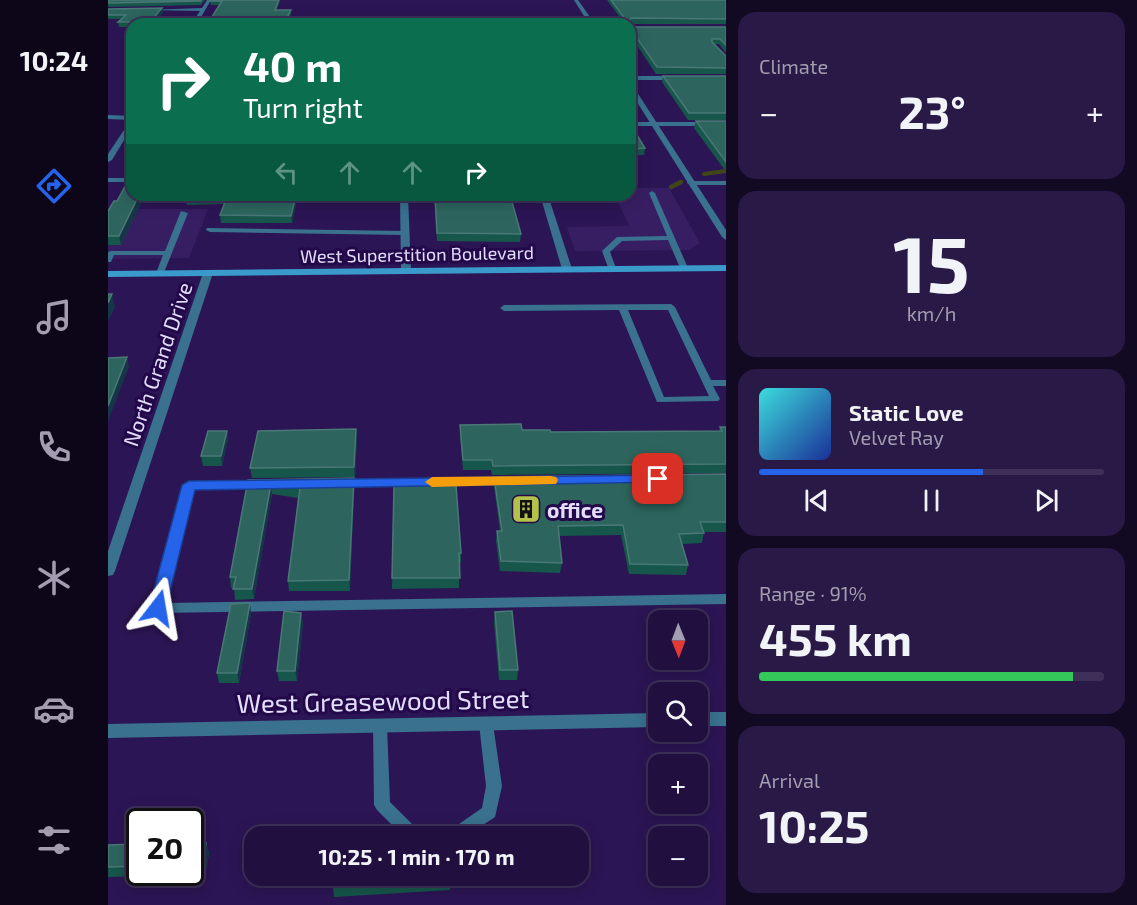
<!DOCTYPE html>
<meta charset="utf-8">
<style>
:root{--surface:#21103f;--page:#291946;--text:#f1f3f6;--muted:#a29db0;--line:#3e3059;--accent:#2563eb}
body{margin:0;font-family:"Exo 2",sans-serif;background:var(--page);color:var(--text);height:100vh;display:flex;flex-direction:column;font-size:22px;white-space:nowrap}
*{box-sizing:border-box;margin:0}
p{font-size:20px;color:var(--muted)}
.icon{flex:none;width:33px;height:33px;fill:none;stroke:currentColor;stroke-width:2;stroke-linecap:round;stroke-linejoin:round}
.map{position:relative;flex:1;overflow:hidden}
.sheet{display:flex;flex-direction:column;gap:12px;padding:12px;background:#120923;width:411px}
.sheet>*{flex:none}
.top-card{position:absolute;left:18px;top:18px;width:510px;height:183px;border-radius:18px;box-shadow:0 3px 15px #0003,0 0 0 2px var(--line);background:#0b6e4f;color:#fff;overflow:hidden}
.needle{width:39px;rotate:179deg}
.tools{position:absolute;left:540px;top:610px;display:grid;gap:12px}
.tools a{display:grid;place-items:center;width:60px;height:60px;border-radius:12px;background:var(--surface);box-shadow:0 3px 15px #0003,0 0 0 2px var(--line);font-size:30px}
.speed{position:absolute;left:18px;top:808px;display:flex;gap:12px;font-size:30px;font-weight:700;text-align:center}
.speed>*{display:grid;place-content:center;width:78px;height:78px;border-radius:50%;background:var(--surface);box-shadow:0 3px 15px #0003,0 0 0 2px var(--line);line-height:1}
.speed .limit{border:3px solid #111;border-radius:9px;background:#fff;color:#111}
.pin{position:absolute;display:grid;place-items:center;width:51px;height:51px;color:#fff;margin:-26px;border-radius:12px;box-shadow:0 3px 9px #0006}
.me{position:absolute;width:66px;margin:-33px;rotate:14deg;stroke-linejoin:round;filter:drop-shadow(0 0 4px #0008)}
.turn{display:flex;align-items:center;gap:21px;height:126px;padding:0 18px;font-size:27px}
.turn .icon{width:78px;height:78px;stroke-width:2.5}
.turn b{display:block;font-size:42px;line-height:51px}
.lanes{display:flex;align-items:center;height:57px;padding:0 18px;background:#0003;justify-content:center;gap:30px;direction:ltr}
.lanes .off{opacity:.35}
.big{font-size:45px;font-weight:700;line-height:1.1}
.sheet .tile{flex:1;display:flex;flex-direction:column;justify-content:center;gap:9px;min-width:0;padding:0 21px;border-radius:18px;background:var(--page)}
.sheet .dial{align-items:center;gap:0}
.dial b{font-size:78px;line-height:1}
.song{display:flex;align-items:center;gap:18px}
.cover{width:72px;height:72px;border-radius:9px;background:linear-gradient(135deg,hsl(180 70% 55%),hsl(230 70% 35%))}
.played{height:6px;border-radius:3px;background:linear-gradient(90deg,var(--accent) 65%,var(--line) 65%)}
.keys{display:flex;justify-content:space-around;direction:ltr}
.heat{display:flex;justify-content:space-between;align-items:center;font-size:33px;direction:ltr}
.charge{height:9px;border-radius:4px;background:linear-gradient(90deg,#34c759 91%,var(--line) 0)}
.trip{position:absolute;left:136px;top:826px;width:345px;height:60px;border-radius:18px;background:var(--surface);box-shadow:0 3px 15px #0003,0 0 0 2px var(--line);font-weight:700;line-height:60px;text-align:center}
main{display:flex;flex:1;min-height:0}
.tabs{display:flex;flex-direction:column;width:108px;justify-content:space-around;align-items:center;background:#0d0619;color:var(--muted)}
.tabs .icon{width:42px;height:42px}
.tabs .selected{color:var(--accent)}
.tabs b{font-size:27px;color:var(--text)}
.map>svg:first-child{display:block}
</style>
<main>
<nav class="tabs">
<b>10:24</b>
<svg class="icon selected" aria-label="directions" viewBox="0 0 24 24"><path d="M12 3l9 9-9 9-9-9zM9 14v-3h6M13 9l2 2-2 2"/></svg>
<svg class="icon" aria-label="music" viewBox="0 0 24 24"><path d="M9 18V5l10-2v13"/><circle cx="6" cy="18" r="3"/><circle cx="16" cy="16" r="3"/></svg>
<svg class="icon" aria-label="phone" viewBox="0 0 24 24"><path d="M5 4h4l2 5-3 2q2 4 5 5l2-3 5 2v4C11 20 4 13 5 4z"/></svg>
<svg class="icon" aria-label="climate" viewBox="0 0 24 24"><path d="M12 3v18M4 7l16 10M4 17L20 7"/></svg>
<svg class="icon" aria-label="car" viewBox="0 0 24 24"><path d="M5 17H2v-5l4-1 3-4h7l3 4 3 1v5h-3M9 17h6M6 11h13"/><circle cx="7" cy="17" r="2"/><circle cx="17" cy="17" r="2"/></svg>
<svg class="icon" aria-label="filters" viewBox="0 0 24 24"><path d="M4 7h16M4 17h16"/><circle cx="9" cy="7" r="2"/><circle cx="15" cy="17" r="2"/></svg>
</nav>
<div class="map">
<svg width="618" height="905" viewBox="0 0 618 905">
<rect width="100%" height="100%" fill="#2c1554"/>
<path fill="#371e63" d="M 522,188 L 561,188 L 592,243 L 581,250 L 467,251 L 459,227 L 521,226 L 507,195 L 522,195 Z
M 0,209 L 100,209 L 81,258 L 0,259 Z"/>
<g fill="none" stroke-linecap="round" stroke-linejoin="round">
<path stroke="#414618" stroke-width="4" d="M 596,174 L 618,171"/>
<path stroke="#414618" stroke-width="4.5" d="M 563,187 L 573,182"/>
<path fill="#39718f" fill-rule="evenodd" d="M 0,115 L 24,116 L 24,120 L 0,119 Z
M 0,178 L 24,178 L 24,182 L 0,182 Z
M 544,191 L 547,193 L 580,268 L 579,270 L 573,270 L 560,240 L 514,241 L 502,252 L 508,268 L 507,270 L 501,270 L 494,251 L 509,237 L 559,236 L 541,193 Z
M 73,211 L 80,213 L 55,275 L 52,275 L 48,273 L 55,255 L 6,255 L 3,262 L 0,262 L 0,252 L 3,251 L 57,251 Z
M 99,228 L 297,231 L 301,233 L 297,235 L 102,232 L 98,230 Z
M 563,304 L 567,307 L 603,380 L 618,380 L 618,386 L 605,386 L 612,399 L 610,401 L 549,402 L 511,310 L 396,311 L 392,308 L 396,305 ZM 520,310 L 560,310 L 601,396 L 556,397 Z
M 400,478 L 404,479 L 405,481 L 404,483 L 232,487 L 227,483 L 232,479 Z
M 154,480 L 158,482 L 159,484 L 158,486 L 86,488 L 58,603 L 618,594 L 618,604 L 50,613 L 46,611 L 44,608 L 77,483 Z
M 378,718 L 383,720 L 385,724 L 394,786 L 387,817 L 357,837 L 295,836 L 269,810 L 266,805 L 265,726 L 267,722 L 272,720 L 277,722 L 279,726 L 282,802 L 304,824 L 351,824 L 374,808 L 378,786 L 371,724 L 373,720 Z"/>
<path fill="#39718f" fill-rule="evenodd" d="M 99,0 L 103,0 L 89,24 L 83,24 L 92,11 L 38,10 L 94,8 Z
M 522,76 L 569,76 L 572,78 L 569,80 L 522,80 Z
M 24,120 L 24,127 L 4,160 L 0,162 L 0,154 L 22,121 Z
M 522,122 L 618,122 L 618,126 L 522,126 Z
M 580,181 L 618,181 L 618,185 L 583,185 L 579,183 Z
M 292,195 L 300,195 L 303,271 L 298,274 L 293,271 Z
M 432,195 L 440,195 L 464,269 L 462,271 L 459,272 L 454,269 Z
M 100,270 L 105,273 L 7,571 L 5,575 L 0,576 L 0,551 L 95,273 Z
M 590,712 L 618,712 L 618,726 L 590,726 Z
M 550,713 L 550,727 L 0,738 L 0,724 Z"/>
<path fill="#39718f" fill-rule="evenodd" d="M 466,0 L 470,0 L 487,24 L 481,24 Z
M 522,84 L 525,86 L 618,230 L 618,240 L 614,237 L 522,91 Z"/>
<path fill="#3a9acb" fill-rule="evenodd" d="M 618,265 L 618,271 L 0,277 L 0,271 Z"/>
</g>
<path fill="#16564b" d="M 0,0 L 97,0 L 93,5 L 0,7 Z
M 172,0 L 169,10 L 183,10 L 183,14 L 181,18 L 209,18 L 209,24 L 102,24 L 102,20 L 111,5 L 103,5 L 102,1 Z
M 499,0 L 618,0 L 618,24 L 517,24 Z
M 54,8 L 55,13 L 45,24 L 24,24 L 24,27 L 11,27 L 10,22 L 13,19 L 0,19 L 0,9 Z
M 523,27 L 618,27 L 618,53 L 611,44 L 606,44 L 618,56 L 618,74 L 548,74 L 522,35 L 522,28 L 523,28 Z
M 555,76 L 618,76 L 618,120 L 580,120 L 554,82 Z
M 588,121 L 618,121 L 618,169 L 616,169 L 586,128 Z
M 522,130 L 537,148 L 536,155 L 522,155 Z
M 37,195 L 13,245 L 0,245 L 0,211 L 9,201 Z
M 190,195 L 184,223 L 113,223 L 112,215 L 116,204 L 79,205 L 77,197 Z
M 326,195 L 402,195 L 413,234 L 412,242 L 329,241 Z
M 352,425 L 443,432 L 611,431 L 612,427 L 618,427 L 618,473 L 384,475 L 383,470 L 355,470 L 352,435 Z
M 119,431 L 120,440 L 114,466 L 95,466 L 93,456 Z
M 249,438 L 247,477 L 144,478 L 142,468 Z
M 618,474 L 618,532 L 596,532 L 594,543 L 574,544 L 580,565 L 578,575 L 521,574 L 513,535 L 451,536 L 454,563 L 452,573 L 392,571 L 388,541 L 389,531 L 392,531 L 386,486 L 386,477 Z
M 140,480 L 246,488 L 242,591 L 181,591 L 180,581 L 190,498 L 164,494 L 146,599 L 127,600 L 126,587 L 123,588 L 122,577 Z
M 286,486 L 353,553 L 353,563 L 351,563 L 351,588 L 284,589 Z
M 387,612 L 410,670 L 409,680 L 391,680 L 386,623 Z
M 193,613 L 195,624 L 189,681 L 171,681 L 169,671 Z
M 143,614 L 131,683 L 111,683 L 109,673 Z
M 82,843 L 98,843 L 101,853 L 97,875 L 0,877 L 0,845 L 32,844 L 32,873 L 82,873 Z
M 343,880 L 342,890 L 226,897 L 225,887 Z"/>
<path fill="#163647" d="M 171,0 L 172,0 L 168,14 L 167,10 Z
M 54,8 L 55,13 L 45,24 L 42,24 L 42,22 Z
M 31,195 L 37,195 L 13,245 L 11,236 Z
M 188,195 L 190,195 L 184,223 L 183,216 Z
M 4,294 L 7,307 L 0,321 L 0,303 Z
M 19,357 L 21,367 L 0,421 L 0,406 Z
M 248,429 L 249,438 L 247,477 L 246,467 Z
M 119,431 L 120,440 L 114,466 L 113,456 Z
M 246,478 L 246,488 L 242,591 L 241,580 Z
M 163,484 L 164,494 L 146,599 L 144,589 Z
M 142,603 L 143,614 L 131,683 L 129,673 Z
M 193,613 L 195,624 L 189,681 L 187,671 Z
M 98,843 L 101,853 L 97,875 L 94,865 Z"/>
<path fill="#2d655e" stroke="#497877" stroke-width="1.5" d="M 0,0 L 93,0 L 93,1 L 0,3 Z
M 103,0 L 171,0 L 167,10 L 183,10 L 178,19 L 209,18 L 208,24 L 112,24 L 114,20 L 102,20 L 114,1 L 102,1 Z
M 503,0 L 618,0 L 618,19 L 523,18 L 520,23 Z
M 54,8 L 42,22 L 10,22 L 18,15 L 0,15 L 0,9 Z
M 523,27 L 618,27 L 618,45 L 612,39 L 604,39 L 604,42 L 618,56 L 618,68 L 549,67 L 522,28 L 525,28 Z
M 555,76 L 618,76 L 618,113 L 581,113 Z
M 588,121 L 618,121 L 618,162 Z
M 522,130 L 526,130 L 537,148 L 522,149 Z
M 21,179 L 24,181 L 24,195 L 31,195 L 11,236 L 0,236 L 0,211 L 6,201 L 9,201 Z
M 78,195 L 188,195 L 183,216 L 112,215 L 119,197 L 77,197 Z
M 327,195 L 402,195 L 413,234 L 329,233 Z
M 0,294 L 4,294 L 0,303 Z
M 19,357 L 0,406 L 0,358 Z
M 413,424 L 414,430 L 442,430 L 443,432 L 614,431 L 612,427 L 618,427 L 618,464 L 385,466 L 384,460 L 355,460 L 352,425 Z
M 248,429 L 246,467 L 142,468 L 150,431 Z
M 100,431 L 119,431 L 113,456 L 93,456 Z
M 618,474 L 618,522 L 592,522 L 596,533 L 571,534 L 580,565 L 522,564 L 515,525 L 450,526 L 454,563 L 393,561 L 389,531 L 394,531 L 386,477 Z
M 246,478 L 241,580 L 180,581 L 192,488 L 163,484 L 144,589 L 125,589 L 128,577 L 122,577 L 140,480 Z
M 348,485 L 353,553 L 351,553 L 352,578 L 284,578 L 286,486 Z
M 142,603 L 129,673 L 109,673 L 123,604 Z
M 176,611 L 193,613 L 187,671 L 169,671 Z
M 404,611 L 410,670 L 392,670 L 387,612 Z
M 82,843 L 98,843 L 94,865 L 82,866 Z
M 32,844 L 32,866 L 0,867 L 0,845 Z
M 225,876 L 342,876 L 343,880 L 225,887 Z"/>
<path fill="#2563eb" stroke="#184099" stroke-width="1.5" d="M 550,475 L 555,476 L 557,479 L 555,482 L 87,490 L 58,608 L 55,612 L 44,612 L 41,608 L 74,485 L 81,481 Z"/>
<path fill="#f59e0b" d="M 443,476 L 448,477 L 450,480 L 448,484 L 324,487 L 317,482 L 324,477 Z"/>
<defs>
<g id="building-square" transform="scale(1.5)"><rect x="-9" y="-9" width="18" height="18" rx="4" fill="#b5c249" stroke="#230949"/><path d="M-4-6H4V6H1V3H-1V6H-4ZM-2.5-4.3h1.7v1.8h-1.7ZM.8-4.3h1.7v1.8H.8ZM-2.5-1h1.7V.8h-1.7ZM.8-1h1.7V.8H.8Z" fill="#111"/></g>
</defs>
<g fill-rule="evenodd">
<use href="#building-square" x="418" y="509"/>
</g>
<g text-anchor="middle" dominant-baseline="central" stroke-width="6" stroke-linejoin="round" paint-order="stroke">
<g font-size="18" fill="#e4defd" stroke="#230949">
<text transform="translate(309 254) rotate(-1)">West Superstition Boulevard</text>
</g>
<g font-size="21" fill="#e4defd" stroke="#230949">
<text transform="translate(49 364) rotate(-71)">North Grand Drive</text>
</g>
<g font-size="21" font-weight="bold" fill="#e4defd" stroke="#230949" text-anchor="start">
<text x="439" y="509">office</text>
</g>
<g font-size="26" fill="#e4defd" stroke="#230949">
<text transform="translate(275 700) rotate(-1)">West Greasewood Street</text>
</g>
</g>
</svg>
<div class="tools">
<a><svg class="needle" viewBox="-14 -14 28 28"><path d="M0-13l5 13h-10z" fill="#e53935"/><path d="M0 13l5-13h-10z" fill="#a29db0"/></svg></a>
<a><svg class="icon" aria-label="search" viewBox="0 0 24 24"><circle cx="10" cy="10" r="6"/><path d="M15 15l6 6"/></svg></a>
<a>+</a>
<a>−</a>
</div>
<div class="speed"><div class="limit">20</div></div>
<div class="pin" style="left:550px;top:479px;background:#d93025"><svg class="icon" aria-label="arrive" viewBox="0 0 24 24"><path d="M6 21V4h12l-3 4 3 4H6"/></svg></div>
<svg class="me" style="left:50px;top:608px" viewBox="-20 -20 40 40"><path d="M0-17L14 15 0 8-14 15z" fill="#2563eb" stroke="#fff" stroke-width="4"/></svg>
<div class="trip">10:25 · 1 min · 170 m</div>
<div class="top-card">
<div class="turn"><svg class="icon" aria-label="right" viewBox="0 0 24 24"><path d="M7 20v-9h11M14 6l5 5-5 5"/></svg><div><b>40 m</b>Turn right</div></div>
<div class="lanes"><svg class="icon off" aria-label="left" viewBox="0 0 24 24"><path d="M17 20v-9H6M10 6l-5 5 5 5"/></svg><svg class="icon off" aria-label="ahead" viewBox="0 0 24 24"><path d="M12 20V5M6 11l6-6 6 6"/></svg><svg class="icon off" aria-label="ahead" viewBox="0 0 24 24"><path d="M12 20V5M6 11l6-6 6 6"/></svg><svg class="icon" aria-label="right" viewBox="0 0 24 24"><path d="M7 20v-9h11M14 6l5 5-5 5"/></svg></div>
</div>
</div>
<section class="sheet">
<div class="tile"><p>Climate</p>
<div class="heat"><a>−</a><b class="big">23°</b><a>+</a></div>
</div>
<div class="tile dial"><b>15</b><p>km/h</p></div>
<div class="tile">
<div class="song"><i class="cover"></i><div><b>Static Love</b><p>Velvet Ray</p></div></div>
<div class="played"></div>
<div class="keys"><svg class="icon" aria-label="previous" viewBox="0 0 24 24"><path d="M18 5L8 12l10 7zM5 5v14"/></svg><svg class="icon" aria-label="pause" viewBox="0 0 24 24"><path d="M8 5v14M16 5v14"/></svg><svg class="icon" aria-label="next" viewBox="0 0 24 24"><path d="M6 5l10 7-10 7zM19 5v14"/></svg></div>
</div>
<div class="tile"><p>Range · 91%</p><b class="big">455 km</b><div class="charge"></div></div>
<div class="tile"><p>Arrival</p><b class="big">10:25</b></div>
</section>
</main>
